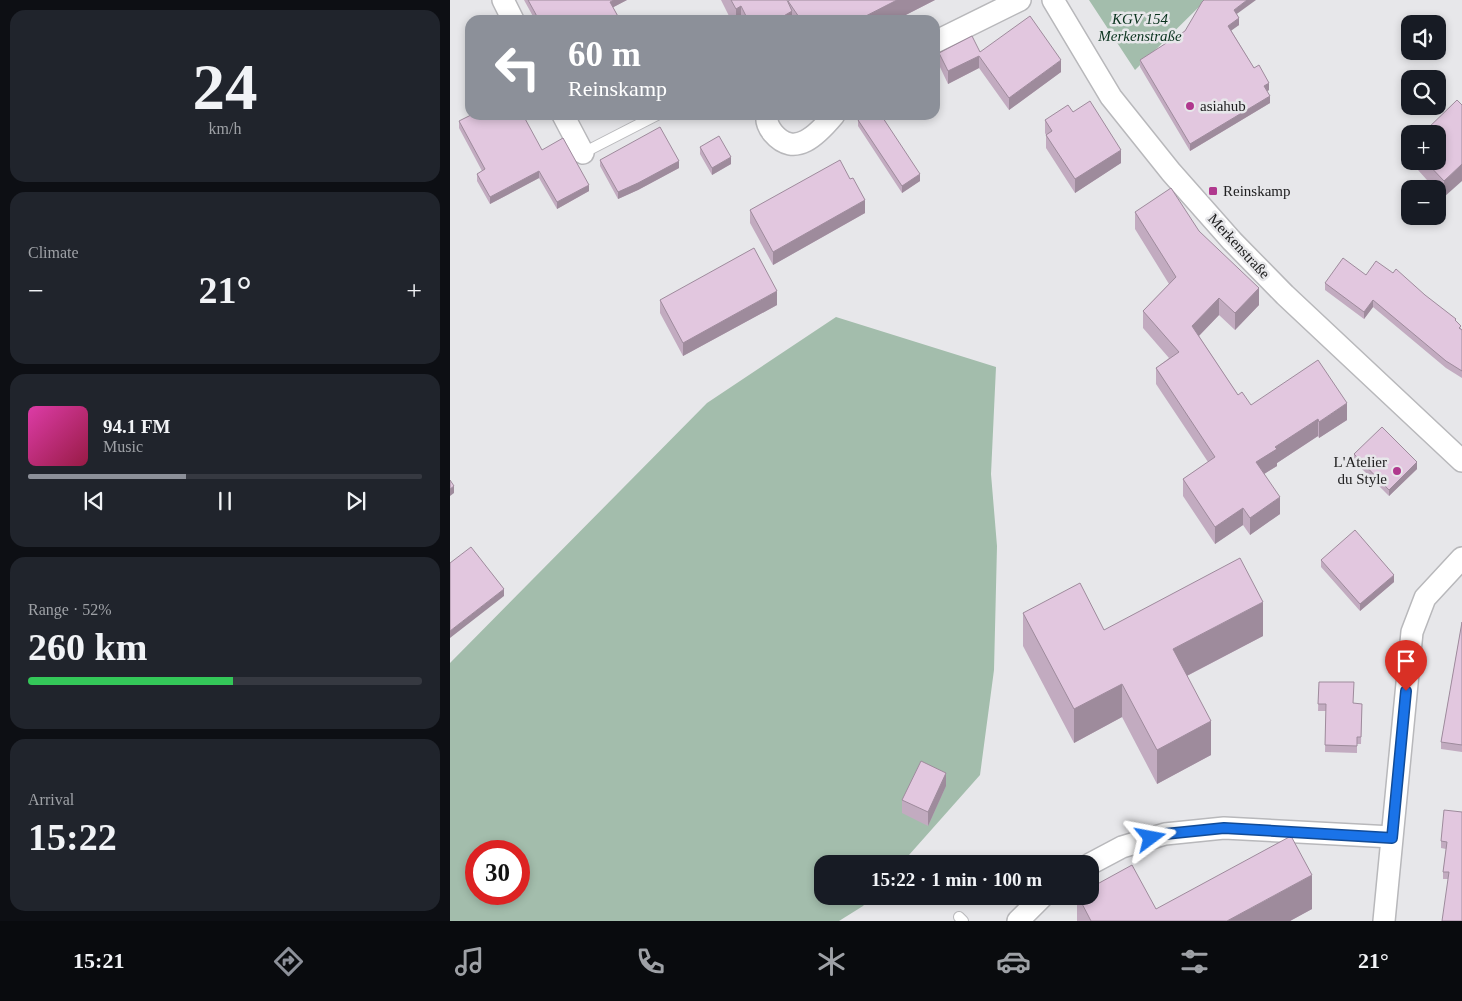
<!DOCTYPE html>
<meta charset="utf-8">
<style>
:root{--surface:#171b24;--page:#20242c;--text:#f1f3f6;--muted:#9ea1a6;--line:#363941;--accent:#8c9099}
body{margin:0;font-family:"Times New Roman",serif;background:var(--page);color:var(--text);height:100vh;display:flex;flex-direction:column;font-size:19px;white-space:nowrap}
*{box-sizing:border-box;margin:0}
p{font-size:16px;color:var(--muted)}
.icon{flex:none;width:28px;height:28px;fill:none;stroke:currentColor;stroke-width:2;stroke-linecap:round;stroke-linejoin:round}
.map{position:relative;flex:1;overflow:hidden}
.sheet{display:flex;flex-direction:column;gap:10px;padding:10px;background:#0d0f14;width:450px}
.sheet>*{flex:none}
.top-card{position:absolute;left:15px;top:15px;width:475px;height:105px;border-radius:15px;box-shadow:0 2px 8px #0003;background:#8c9099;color:#fff;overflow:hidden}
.tools{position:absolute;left:951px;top:15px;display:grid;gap:10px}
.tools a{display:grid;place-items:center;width:45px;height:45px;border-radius:10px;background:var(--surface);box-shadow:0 2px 8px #0003;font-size:25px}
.speed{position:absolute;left:15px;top:840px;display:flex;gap:10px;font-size:25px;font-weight:700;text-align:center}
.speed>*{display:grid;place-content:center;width:65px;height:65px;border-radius:50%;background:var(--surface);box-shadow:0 2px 8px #0003;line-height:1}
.speed .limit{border:8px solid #d22;background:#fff;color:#111}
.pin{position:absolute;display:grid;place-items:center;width:42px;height:42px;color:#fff;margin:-51px -21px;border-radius:50% 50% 50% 0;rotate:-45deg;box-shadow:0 0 5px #0007}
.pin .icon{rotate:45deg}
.me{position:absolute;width:55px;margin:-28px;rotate:77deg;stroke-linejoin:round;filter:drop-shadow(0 0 4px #0008)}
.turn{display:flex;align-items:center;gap:18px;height:105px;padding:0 20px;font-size:22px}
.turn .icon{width:65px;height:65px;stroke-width:2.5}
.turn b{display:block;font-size:35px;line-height:42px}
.big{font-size:38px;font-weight:600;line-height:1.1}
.sheet .widget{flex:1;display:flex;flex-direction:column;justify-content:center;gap:8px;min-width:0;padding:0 18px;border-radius:15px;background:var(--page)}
.sheet .dial{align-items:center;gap:0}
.dial b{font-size:65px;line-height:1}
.song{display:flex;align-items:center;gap:15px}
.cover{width:60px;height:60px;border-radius:8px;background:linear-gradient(135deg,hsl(320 70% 55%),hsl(340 70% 35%))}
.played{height:5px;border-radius:2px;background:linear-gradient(90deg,var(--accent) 40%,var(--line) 40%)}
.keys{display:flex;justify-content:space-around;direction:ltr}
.heat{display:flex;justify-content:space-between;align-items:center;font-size:28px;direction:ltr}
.charge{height:8px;border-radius:4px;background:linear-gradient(90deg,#34c759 52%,var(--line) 0)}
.trip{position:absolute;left:364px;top:855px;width:285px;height:50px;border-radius:15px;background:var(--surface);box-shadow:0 2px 8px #0003;font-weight:600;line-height:50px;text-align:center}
.tabs{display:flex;height:80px;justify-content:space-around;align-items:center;background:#090b0e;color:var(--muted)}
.tabs .icon{width:35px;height:35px}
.tabs .active{color:var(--accent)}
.tabs b{font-size:22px;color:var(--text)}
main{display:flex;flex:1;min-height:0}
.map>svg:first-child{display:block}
</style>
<main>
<section class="sheet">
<div class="widget dial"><b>24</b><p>km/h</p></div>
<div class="widget"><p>Climate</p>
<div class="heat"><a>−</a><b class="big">21°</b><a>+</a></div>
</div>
<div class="widget">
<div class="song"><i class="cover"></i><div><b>94.1 FM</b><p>Music</p></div></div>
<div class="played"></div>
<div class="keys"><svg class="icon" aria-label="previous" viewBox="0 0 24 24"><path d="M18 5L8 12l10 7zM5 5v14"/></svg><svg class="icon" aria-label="pause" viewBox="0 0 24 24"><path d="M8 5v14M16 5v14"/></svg><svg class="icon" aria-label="next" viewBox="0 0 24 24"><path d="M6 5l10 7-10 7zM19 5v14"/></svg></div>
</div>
<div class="widget"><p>Range · 52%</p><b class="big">260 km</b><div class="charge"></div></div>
<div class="widget"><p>Arrival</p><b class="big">15:22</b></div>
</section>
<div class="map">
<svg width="1012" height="921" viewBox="0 0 1012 921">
<rect width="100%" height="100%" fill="#e7e7ea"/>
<path fill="#a3bdac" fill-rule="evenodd" d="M 639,0 L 756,0 L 685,70 Z
M 386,317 L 546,367 L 541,474 L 547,546 L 544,670 L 530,775 L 451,864 L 372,864 L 372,896 L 422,896 L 413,906 L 389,921 L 0,921 L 0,663 L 257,403 ZM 26,851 L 69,851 L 69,894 L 26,894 Z"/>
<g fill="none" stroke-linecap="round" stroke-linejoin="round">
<g stroke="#b8b8bb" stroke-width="12">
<path id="service" d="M 133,153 L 207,115
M 509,917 L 513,921"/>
</g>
<g stroke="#b8b8bb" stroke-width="24">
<path id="minor" d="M 53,0 L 63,20
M 603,0 L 661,97 L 721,172 L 782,241 L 835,295 L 1012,461
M 485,42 L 570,0
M 113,115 L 133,153
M 317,115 C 316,121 319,128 323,133 C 345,159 368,134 384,115
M 640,864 L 672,847 L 715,834 L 774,828 L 942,837
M 568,921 L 593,896
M 934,921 L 962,632 L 975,598 L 1012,558"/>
</g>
<use href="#service" stroke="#fff" stroke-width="10"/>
<use href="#minor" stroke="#fff" stroke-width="21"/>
</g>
<path fill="#c2abc0" d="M 74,0 L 177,0 L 163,7 L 170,20 L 85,20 Z
M 271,0 L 337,0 L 338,4 L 338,1 L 485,0 L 446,20 L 281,20 Z
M 787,14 L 789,25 L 781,30 L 804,68 L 819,90 L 817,91 L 820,103 L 740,151 L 690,67 L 690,60 Z
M 530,52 L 611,72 L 559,110 L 529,68 L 498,84 L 489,65 L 489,53 Z
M 1007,100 L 994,197 L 988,191 L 988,189 L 985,189 L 960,161 L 988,161 Z
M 623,112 L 671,163 L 625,193 L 596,148 L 596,135 L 595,133 L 595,120 Z
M 408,120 L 470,181 L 452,193 L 408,126 Z
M 9,121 L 92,150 L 139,191 L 107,209 L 89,178 L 40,204 L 27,181 L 27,174 L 32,171 L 9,128 Z
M 250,147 L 281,164 L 262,175 L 250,154 Z
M 150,160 L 229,168 L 188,190 L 168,199 L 150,166 Z
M 300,210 L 415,213 L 323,265 L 300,223 Z
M 685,212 L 749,231 L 809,305 L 785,330 L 769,315 L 749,336 L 788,395 L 801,405 L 897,420 L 869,438 L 868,436 L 827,463 L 827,466 L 814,474 L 830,514 L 800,535 L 793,525 L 765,544 L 733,496 L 733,479 L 758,462 L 706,384 L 706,368 L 719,358 L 693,328 L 693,311 L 719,284 L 685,229 Z
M 916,275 L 1006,321 L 1012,330 L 1012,378 L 996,368 L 923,307 L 914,319 L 875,290 L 875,283 Z
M 210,300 L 327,305 L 233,356 L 210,313 Z
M 904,454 L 967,469 L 939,496 L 904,461 Z
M 871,560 L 944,582 L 910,611 L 871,567 Z
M 573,613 L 654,630 L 813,636 L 737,676 L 761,755 L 707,784 L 672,717 L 624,743 L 573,646 Z
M 1012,622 L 1012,752 L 991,749 L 991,742 Z
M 869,682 L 903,704 L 912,704 L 911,744 L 907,744 L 907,753 L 875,752 L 876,711 L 868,711 Z
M 496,786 L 478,826 L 452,813 L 452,800 Z
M 1012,812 L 998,879 L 993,879 L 993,872 L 996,849 L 991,848 L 991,841 Z
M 627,896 L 640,896 L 706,909 L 862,909 L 840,921 L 627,921 Z"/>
<path fill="#9e8b9c" d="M 164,0 L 177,0 L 160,9 L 160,2 Z
M 447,0 L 485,0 L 446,20 L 408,20 Z
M 797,0 L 806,0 L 784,16 L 784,10 Z
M 291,6 L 291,20 L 286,20 L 286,9 Z
M 342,11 L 342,20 L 327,20 Z
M 789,18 L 789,25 L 778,33 L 778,26 Z
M 529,56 L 529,68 L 498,84 L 498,71 Z
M 611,60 L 611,72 L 559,110 L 559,98 Z
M 819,83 L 819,90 L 814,93 L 814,86 Z
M 820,96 L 820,103 L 740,151 L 740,144 Z
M 671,150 L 671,163 L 625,193 L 625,179 Z
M 281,157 L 281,164 L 262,175 L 262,168 Z
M 229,161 L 229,168 L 188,190 L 168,199 L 168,192 Z
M 1012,164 L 1012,181 L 994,197 L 994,181 Z
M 89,171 L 89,178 L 40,204 L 40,197 Z
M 470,174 L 470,181 L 452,193 L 452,186 Z
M 139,185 L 139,191 L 107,209 L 107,202 Z
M 415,200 L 415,213 L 323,265 L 323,252 Z
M 809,288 L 809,305 L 785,330 L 785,313 Z
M 327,291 L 327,305 L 233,356 L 233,343 Z
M 769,298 L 769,315 L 742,343 L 742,326 Z
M 923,300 L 923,307 L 914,319 L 914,312 Z
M 897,403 L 897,420 L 869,438 L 869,422 Z
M 868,419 L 868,436 L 827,463 L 827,466 L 806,479 L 806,462 L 825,447 Z
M 967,462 L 967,469 L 939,496 L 939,490 Z
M 4,486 L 4,493 L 0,496 L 0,489 Z
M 830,497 L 830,514 L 800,535 L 800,518 Z
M 793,508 L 793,525 L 765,544 L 765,527 Z
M 944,575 L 944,582 L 910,611 L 910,604 Z
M 54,589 L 54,596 L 0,638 L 0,631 Z
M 813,602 L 813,636 L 723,683 L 723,649 Z
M 672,684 L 672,717 L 624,743 L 624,709 Z
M 761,721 L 761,755 L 707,784 L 707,750 Z
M 496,773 L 496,786 L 478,826 L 478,812 Z
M 862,875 L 862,909 L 840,921 L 777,921 Z"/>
<path fill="#e2c7df" stroke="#9e8b9c" d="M 78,0 L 164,0 L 160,2 L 170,20 L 89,20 Z
M 281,0 L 337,0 L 342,11 L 327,20 L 298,20 L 291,6 L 286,9 Z
M 340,0 L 447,0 L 408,20 L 351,20 L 338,1 Z
M 754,0 L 797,0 L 784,10 L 789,18 L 778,26 L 804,68 L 809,65 L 819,83 L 814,86 L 820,96 L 740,144 L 690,60 L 735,31 L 752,2 Z
M 580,16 L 611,60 L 559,98 L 529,56 L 498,71 L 489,53 L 522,36 L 530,52 Z
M 1007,100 L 1012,105 L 1012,164 L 994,181 L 975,161 L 988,161 L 988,134 L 972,134 Z
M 640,101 L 671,150 L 625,179 L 596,135 L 602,131 L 595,120 L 618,105 L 623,112 Z
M 21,115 L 73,115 L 92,150 L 113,138 L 139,185 L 107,202 L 89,171 L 40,197 L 27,174 L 35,169 L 9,121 Z
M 415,115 L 431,115 L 470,174 L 452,186 L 408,120 Z
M 210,127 L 229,161 L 188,183 L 168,192 L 150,160 Z
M 269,136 L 281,157 L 262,168 L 250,147 Z
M 390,160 L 400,179 L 403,178 L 415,200 L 323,252 L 300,210 Z
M 721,188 L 749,231 L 809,288 L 785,313 L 769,298 L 742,326 L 788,395 L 792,392 L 801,405 L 868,360 L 897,403 L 869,422 L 868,419 L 825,447 L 827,449 L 806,462 L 830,497 L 800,518 L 793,508 L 765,527 L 733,479 L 765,457 L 706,368 L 729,352 L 693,311 L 726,277 L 685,212 Z
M 304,248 L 327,291 L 233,343 L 210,300 Z
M 893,258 L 916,275 L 926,261 L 943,273 L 946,269 L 975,295 L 1006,319 L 1005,320 L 1011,326 L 1009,328 L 1012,330 L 1012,371 L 996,361 L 923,300 L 914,312 L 875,283 Z
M 932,427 L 967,462 L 939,490 L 904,454 Z
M 0,480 L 4,486 L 0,489 Z
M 905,530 L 944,575 L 910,604 L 871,560 Z
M 21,547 L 54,589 L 0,631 L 0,563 Z
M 790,558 L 813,602 L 723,649 L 761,721 L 707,750 L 672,684 L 624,709 L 573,613 L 630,583 L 654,630 Z
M 1012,622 L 1012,745 L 991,742 Z
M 869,682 L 904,682 L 903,703 L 912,704 L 911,737 L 907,737 L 907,746 L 875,745 L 876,704 L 868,704 Z
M 471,761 L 496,773 L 478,812 L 452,800 Z
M 994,810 L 1012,812 L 1012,921 L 992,921 L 999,872 L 993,872 L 997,842 L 991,841 Z
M 841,836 L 862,875 L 777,921 L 641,921 L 628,896 L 640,896 L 640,888 L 682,865 L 706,909 Z"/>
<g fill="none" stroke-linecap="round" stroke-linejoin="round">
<g stroke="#114b97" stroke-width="12">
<path id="route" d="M 701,838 L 715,834 L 774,828 L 942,838 L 956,691"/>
</g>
<use href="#route" stroke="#1a73e8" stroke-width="9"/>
</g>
<g fill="#b0388e" stroke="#e7e7ea" stroke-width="2">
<circle cx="740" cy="106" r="5"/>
<rect x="758" y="186" width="10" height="10" rx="2.5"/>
<circle cx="947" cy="471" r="5"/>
</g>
<g text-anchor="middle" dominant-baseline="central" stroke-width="5" stroke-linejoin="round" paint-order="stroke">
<g font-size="15" font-style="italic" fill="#09321d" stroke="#e7e7ea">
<text x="690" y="19">KGV 154<tspan x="690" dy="17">Merkenstraße</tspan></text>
</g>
<g font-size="15" fill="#202021" stroke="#e7e7ea" text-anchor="start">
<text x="750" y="106">asiahub</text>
<text x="773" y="191">Reinskamp</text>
<text x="937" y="462" text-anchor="end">L'Atelier<tspan x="937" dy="17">du Style</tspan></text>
</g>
<g font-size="15" fill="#202021" stroke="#e7e7ea">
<text transform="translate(789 246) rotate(47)">Merkenstraße</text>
</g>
</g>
</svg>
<div class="tools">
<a><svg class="icon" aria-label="sound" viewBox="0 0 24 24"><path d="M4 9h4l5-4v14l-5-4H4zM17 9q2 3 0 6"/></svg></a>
<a><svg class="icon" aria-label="search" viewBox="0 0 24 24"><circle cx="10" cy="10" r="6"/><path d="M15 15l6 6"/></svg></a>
<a>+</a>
<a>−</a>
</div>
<div class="speed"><div class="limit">30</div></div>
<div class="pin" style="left:956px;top:691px;background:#d93025"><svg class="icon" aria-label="arrive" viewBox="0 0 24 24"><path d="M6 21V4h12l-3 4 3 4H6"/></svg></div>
<svg class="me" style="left:701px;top:838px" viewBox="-20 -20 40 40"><path d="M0-17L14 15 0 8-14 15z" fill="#1a73e8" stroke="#fff" stroke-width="4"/></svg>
<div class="trip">15:22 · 1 min · 100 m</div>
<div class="top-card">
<div class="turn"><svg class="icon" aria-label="left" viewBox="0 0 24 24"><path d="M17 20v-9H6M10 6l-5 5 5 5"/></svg><div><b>60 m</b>Reinskamp</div></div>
</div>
</div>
</main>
<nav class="tabs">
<b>15:21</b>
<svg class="icon active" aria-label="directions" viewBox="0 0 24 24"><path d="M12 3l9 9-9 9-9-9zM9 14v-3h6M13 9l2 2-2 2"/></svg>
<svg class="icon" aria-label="music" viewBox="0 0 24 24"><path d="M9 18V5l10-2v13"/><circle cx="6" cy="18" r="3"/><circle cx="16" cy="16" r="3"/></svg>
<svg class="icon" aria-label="phone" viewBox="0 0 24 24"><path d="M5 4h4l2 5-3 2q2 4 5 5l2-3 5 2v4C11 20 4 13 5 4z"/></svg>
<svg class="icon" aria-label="climate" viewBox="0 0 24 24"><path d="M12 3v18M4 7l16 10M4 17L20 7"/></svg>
<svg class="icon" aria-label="car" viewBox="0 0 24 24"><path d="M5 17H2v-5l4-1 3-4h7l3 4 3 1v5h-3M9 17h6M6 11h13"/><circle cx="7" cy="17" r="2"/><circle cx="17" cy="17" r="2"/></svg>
<svg class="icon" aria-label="filters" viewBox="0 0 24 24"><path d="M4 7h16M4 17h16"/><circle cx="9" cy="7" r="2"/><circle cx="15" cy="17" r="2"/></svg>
<b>21°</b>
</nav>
